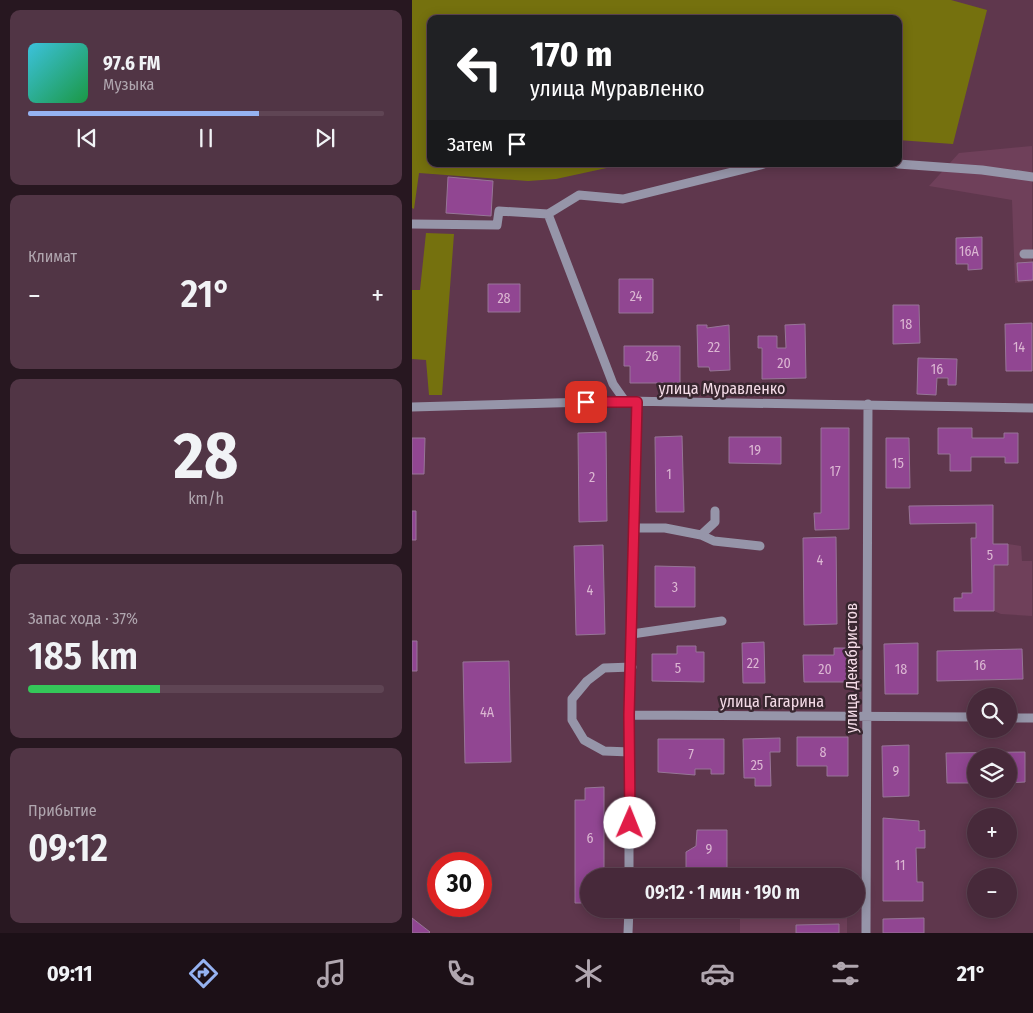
<!DOCTYPE html>
<html lang="ru">
<meta charset="utf-8">
<style>
:root{--surface:#47293a;--page:#513545;--text:#f1f3f6;--muted:#b0a6af;--line:#5f4554;--accent:#95b2f1}
body{margin:0;font-family:"Fira Sans Condensed",sans-serif;background:var(--page);color:var(--text);height:100vh;display:flex;flex-direction:column;font-size:19px;white-space:nowrap}
*{box-sizing:border-box;margin:0}
p{font-size:16px;color:var(--muted)}
.icon{flex:none;width:28px;height:28px;fill:none;stroke:currentColor;stroke-width:2;stroke-linecap:round;stroke-linejoin:round}
.map{position:relative;flex:1;overflow:hidden}
.sheet{display:flex;flex-direction:column;gap:10px;padding:10px;background:#271720;width:412px}
.sheet>*{flex:none}
.banner{position:absolute;left:15px;top:15px;width:475px;height:152px;border-radius:10px;box-shadow:0 2px 12px #0003,0 0 0 1px var(--line);background:#202124;color:#fff;overflow:hidden}
.fabs{position:absolute;left:555px;top:688px;display:grid;gap:10px}
.fabs a{display:grid;place-items:center;width:50px;height:50px;border-radius:50%;background:var(--surface);box-shadow:0 2px 12px #0003,0 0 0 1px var(--line);font-size:25px}
.speed{position:absolute;left:15px;top:852px;display:flex;gap:10px;font-size:25px;font-weight:700;text-align:center}
.speed>*{display:grid;place-content:center;width:65px;height:65px;border-radius:50%;background:var(--surface);box-shadow:0 2px 12px #0003,0 0 0 1px var(--line);line-height:1}
.speed .limit{border:8px solid #d22;background:#fff;color:#111}
.pin{position:absolute;display:grid;place-items:center;width:42px;height:42px;color:#fff;margin:-21px;border-radius:10px;box-shadow:0 2px 8px #0006}
.me{position:absolute;width:55px;margin:-28px;rotate:1deg;stroke-linejoin:round;filter:drop-shadow(0 0 4px #0008)}
.turn{display:flex;align-items:center;gap:18px;height:105px;padding:0 20px;font-size:22px}
.turn .icon{width:65px;height:65px;stroke-width:2.5}
.turn b{display:block;font-size:35px;line-height:42px}
.then{display:flex;align-items:center;height:48px;padding:0 20px;background:#0003;gap:10px;font-size:19px}
.big{font-size:38px;font-weight:600;line-height:1.1}
.sheet .widget{flex:1;display:flex;flex-direction:column;justify-content:center;gap:8px;min-width:0;padding:0 18px;border-radius:10px;background:var(--page)}
.sheet .dial{align-items:center;gap:0}
.dial b{font-size:65px;line-height:1}
.song{display:flex;align-items:center;gap:15px}
.cover{width:60px;height:60px;border-radius:8px;background:linear-gradient(135deg,hsl(190 70% 55%),hsl(140 70% 35%))}
.played{height:5px;border-radius:2px;background:linear-gradient(90deg,var(--accent) 65%,var(--line) 65%)}
.keys{display:flex;justify-content:space-around;direction:ltr}
.heat{display:flex;justify-content:space-between;align-items:center;font-size:28px;direction:ltr}
.charge{height:8px;border-radius:4px;background:linear-gradient(90deg,#34c759 37%,var(--line) 0)}
.trip{position:absolute;left:168px;top:868px;width:285px;height:50px;border-radius:25px;background:var(--surface);box-shadow:0 2px 12px #0003,0 0 0 1px var(--line);font-weight:600;line-height:50px;text-align:center}
.menu{display:flex;height:80px;justify-content:space-around;align-items:center;background:#1c1017;color:var(--muted)}
.menu .icon{width:35px;height:35px}
.menu .current{color:var(--accent)}
.menu b{font-size:22px;color:var(--text)}
main{display:flex;flex:1;min-height:0}
.map>svg:first-child{display:block}
</style>
<main>
<section class="sheet">
<div class="widget">
<div class="song"><i class="cover"></i><div><b>97.6 FM</b><p>Музыка</p></div></div>
<div class="played"></div>
<div class="keys"><svg class="icon" aria-label="previous" viewBox="0 0 24 24"><path d="M18 5L8 12l10 7zM5 5v14"/></svg><svg class="icon" aria-label="pause" viewBox="0 0 24 24"><path d="M8 5v14M16 5v14"/></svg><svg class="icon" aria-label="next" viewBox="0 0 24 24"><path d="M6 5l10 7-10 7zM19 5v14"/></svg></div>
</div>
<div class="widget"><p>Климат</p>
<div class="heat"><a>−</a><b class="big">21°</b><a>+</a></div>
</div>
<div class="widget dial"><b>28</b><p>km/h</p></div>
<div class="widget"><p>Запас хода · 37%</p><b class="big">185 km</b><div class="charge"></div></div>
<div class="widget"><p>Прибытие</p><b class="big">09:12</b></div>
</section>
<div class="map">
<svg width="621" height="933" viewBox="0 0 621 933">
<rect width="100%" height="100%" fill="#5f374d"/>
<path fill="#6f405a" d="M 620,146 L 620,282 L 603,283 L 600,200 L 517,186 L 547,153 Z
M 596,544 L 609,546 L 610,561 L 620,561 L 620,616 L 589,614 L 582,611 L 582,565 L 596,565 Z
M 328,909 L 435,909 L 435,933 L 328,933 Z"/>
<path fill="#75710e" d="M 0,0 L 539,0 L 575,10 L 541,144 L 486,140 L 486,19 L 19,19 L 19,164 L 213,164 L 144,179 L 116,181 L 7,173 L 2,209 L 0,208 Z
M 14,233 L 42,234 L 30,395 L 17,395 L 14,360 L 0,359 L 0,290 L 8,290 Z"/>
<path fill="#914692" stroke="#977597" d="M 36,177 L 81,181 L 79,216 L 34,213 Z
M 570,237 L 570,269 L 556,270 L 556,264 L 544,264 L 544,238 Z
M 621,262 L 621,280 L 606,281 L 605,263 Z
M 207,279 L 241,279 L 241,313 L 207,313 Z
M 76,284 L 108,284 L 108,312 L 76,312 Z
M 481,305 L 507,305 L 508,343 L 481,344 Z
M 620,323 L 620,371 L 594,371 L 593,324 Z
M 393,324 L 394,378 L 350,379 L 350,348 L 346,348 L 346,336 L 365,336 L 365,348 L 374,348 L 373,325 Z
M 285,325 L 295,325 L 295,328 L 317,325 L 318,370 L 298,371 L 297,367 L 286,367 Z
M 212,346 L 268,346 L 268,383 L 218,383 L 218,366 L 212,366 Z
M 506,358 L 545,359 L 544,385 L 536,385 L 536,378 L 525,378 L 524,395 L 505,394 Z
M 409,428 L 437,428 L 437,529 L 403,530 L 402,513 L 409,513 Z
M 526,428 L 560,428 L 560,438 L 592,438 L 592,433 L 606,433 L 606,463 L 593,463 L 593,457 L 559,457 L 559,471 L 538,471 L 538,454 L 526,454 Z
M 194,432 L 195,521 L 167,522 L 166,433 Z
M 270,436 L 272,512 L 244,512 L 243,437 Z
M 317,437 L 369,437 L 369,464 L 317,463 Z
M 0,438 L 13,438 L 12,474 L 0,474 Z
M 474,438 L 497,438 L 498,488 L 474,488 Z
M 581,505 L 581,544 L 596,544 L 596,565 L 582,565 L 582,611 L 542,611 L 542,598 L 550,598 L 550,593 L 560,593 L 559,538 L 564,538 L 564,523 L 498,524 L 497,506 Z
M 0,511 L 4,511 L 4,540 L 0,540 Z
M 424,537 L 425,624 L 392,625 L 391,538 Z
M 191,545 L 193,634 L 164,635 L 162,546 Z
M 243,566 L 283,567 L 283,607 L 243,607 Z
M 0,641 L 5,641 L 5,671 L 0,671 Z
M 352,642 L 353,683 L 331,683 L 330,643 Z
M 506,643 L 506,694 L 473,694 L 472,644 Z
M 265,646 L 284,646 L 284,652 L 292,652 L 292,682 L 240,681 L 240,654 L 265,654 Z
M 422,648 L 435,648 L 435,682 L 392,682 L 391,655 L 422,655 Z
M 610,649 L 611,679 L 525,681 L 525,651 Z
M 97,661 L 99,762 L 53,763 L 51,662 Z
M 385,737 L 436,737 L 436,776 L 415,776 L 415,766 L 385,766 Z
M 368,738 L 368,752 L 358,752 L 359,786 L 343,786 L 343,778 L 332,778 L 331,739 Z
M 246,739 L 312,739 L 312,774 L 299,774 L 299,769 L 283,769 L 283,775 L 246,772 Z
M 497,745 L 497,796 L 471,797 L 470,746 Z
M 613,752 L 613,782 L 596,783 L 596,756 L 564,756 L 564,783 L 535,783 L 534,753 Z
M 192,787 L 192,876 L 176,876 L 176,903 L 163,903 L 163,800 L 173,800 L 173,788 Z
M 471,818 L 507,821 L 507,831 L 513,830 L 513,848 L 504,848 L 505,882 L 511,882 L 511,901 L 471,901 Z
M 285,830 L 315,830 L 315,874 L 284,874 L 274,868 L 274,852 L 284,846 Z
M 0,918 L 18,932 L 17,933 L 0,933 Z
M 512,918 L 512,933 L 471,933 L 471,919 Z
M 427,924 L 427,933 L 384,933 L 384,925 Z"/>
<g fill="none" stroke-linecap="round" stroke-linejoin="round">
<path stroke="#9695a9" stroke-width="9" d="M 486,164 L 570,170 L 621,177
M 136,214 L 167,195 L 211,199 L 352,164
M 0,224 L 85,225 L 87,211 L 136,214 L 201,384 L 213,401
M 612,254 L 621,254
M 0,407 L 213,401 L 621,408
M 223,528 L 253,528 L 289,535 L 303,522 L 303,511
M 289,535 L 302,541 L 348,546
M 220,634 L 310,621
M 217,715 L 564,717
M 596,718 L 621,718
M 218,752 L 192,751 L 172,740 L 160,720 L 160,699 L 175,681 L 192,668 L 220,667
M 217,876 L 217,715 L 225,402
M 216,933 L 217,909
M 454,933 L 456,404"/>
</g>
<g fill="none" stroke-linecap="round" stroke-linejoin="round">
<g stroke="#92132f" stroke-width="12">
<path id="route" d="M 174,402 L 225,402 L 217,715 L 218,823"/>
</g>
<use href="#route" stroke="#e11d48" stroke-width="9"/>
</g>
<g text-anchor="middle" dominant-baseline="central" stroke-width="5" stroke-linejoin="round" paint-order="stroke">
<g font-size="14" fill="#dbb6d2">
<text x="557" y="251">16А</text>
<text x="224" y="296">24</text>
<text x="92" y="298">28</text>
<text x="494" y="324">18</text>
<text x="302" y="347">22</text>
<text x="607" y="347">14</text>
<text x="240" y="356">26</text>
<text x="372" y="363">20</text>
<text x="525" y="369">16</text>
<text x="343" y="450">19</text>
<text x="486" y="463">15</text>
<text x="423" y="471">17</text>
<text x="257" y="474">1</text>
<text x="180" y="477">2</text>
<text x="578" y="555">5</text>
<text x="408" y="560">4</text>
<text x="263" y="587">3</text>
<text x="178" y="590">4</text>
<text x="341" y="663">22</text>
<text x="568" y="665">16</text>
<text x="266" y="668">5</text>
<text x="413" y="669">20</text>
<text x="489" y="669">18</text>
<text x="75" y="712">4А</text>
<text x="411" y="752">8</text>
<text x="279" y="754">7</text>
<text x="345" y="765">25</text>
<text x="484" y="771">9</text>
<text x="178" y="838">6</text>
<text x="297" y="849">9</text>
<text x="488" y="865">11</text>
</g>
<g font-size="16" fill="#f4dbe7" stroke="#38262f">
<text x="310" y="388">улица Муравленко</text>
<text transform="translate(439 668) rotate(-90)">улица Декабристов</text>
<text x="360" y="701">улица Гагарина</text>
</g>
</g>
</svg>
<div class="fabs">
<a><svg class="icon" aria-label="search" viewBox="0 0 24 24"><circle cx="10" cy="10" r="6"/><path d="M15 15l6 6"/></svg></a>
<a><svg class="icon" aria-label="layers" viewBox="0 0 24 24"><path d="M12 4l9 5-9 5-9-5zM3 14l9 5 9-5"/></svg></a>
<a>+</a>
<a>−</a>
</div>
<div class="speed"><div class="limit">30</div></div>
<div class="pin" style="left:174px;top:402px;background:#d93025"><svg class="icon" aria-label="arrive" viewBox="0 0 24 24"><path d="M6 21V4h12l-3 4 3 4H6"/></svg></div>
<svg class="me" style="left:218px;top:823px" viewBox="-20 -20 40 40"><circle r="19" fill="#fff"/><path d="M0-13L10 11 0 6-10 11z" fill="#e11d48"/></svg>
<div class="trip">09:12 · 1 мин · 190 m</div>
<div class="banner">
<div class="turn"><svg class="icon" aria-label="left" viewBox="0 0 24 24"><path d="M17 20v-9H6M10 6l-5 5 5 5"/></svg><div><b>170 m</b>улица Муравленко</div></div>
<div class="then">Затем<svg class="icon" aria-label="arrive" viewBox="0 0 24 24"><path d="M6 21V4h12l-3 4 3 4H6"/></svg></div>
</div>
</div>
</main>
<nav class="menu">
<b>09:11</b>
<svg class="icon current" aria-label="directions" viewBox="0 0 24 24"><path d="M12 3l9 9-9 9-9-9zM9 14v-3h6M13 9l2 2-2 2"/></svg>
<svg class="icon" aria-label="music" viewBox="0 0 24 24"><path d="M9 18V5l10-2v13"/><circle cx="6" cy="18" r="3"/><circle cx="16" cy="16" r="3"/></svg>
<svg class="icon" aria-label="phone" viewBox="0 0 24 24"><path d="M5 4h4l2 5-3 2q2 4 5 5l2-3 5 2v4C11 20 4 13 5 4z"/></svg>
<svg class="icon" aria-label="climate" viewBox="0 0 24 24"><path d="M12 3v18M4 7l16 10M4 17L20 7"/></svg>
<svg class="icon" aria-label="car" viewBox="0 0 24 24"><path d="M5 17H2v-5l4-1 3-4h7l3 4 3 1v5h-3M9 17h6M6 11h13"/><circle cx="7" cy="17" r="2"/><circle cx="17" cy="17" r="2"/></svg>
<svg class="icon" aria-label="filters" viewBox="0 0 24 24"><path d="M4 7h16M4 17h16"/><circle cx="9" cy="7" r="2"/><circle cx="15" cy="17" r="2"/></svg>
<b>21°</b>
</nav>
